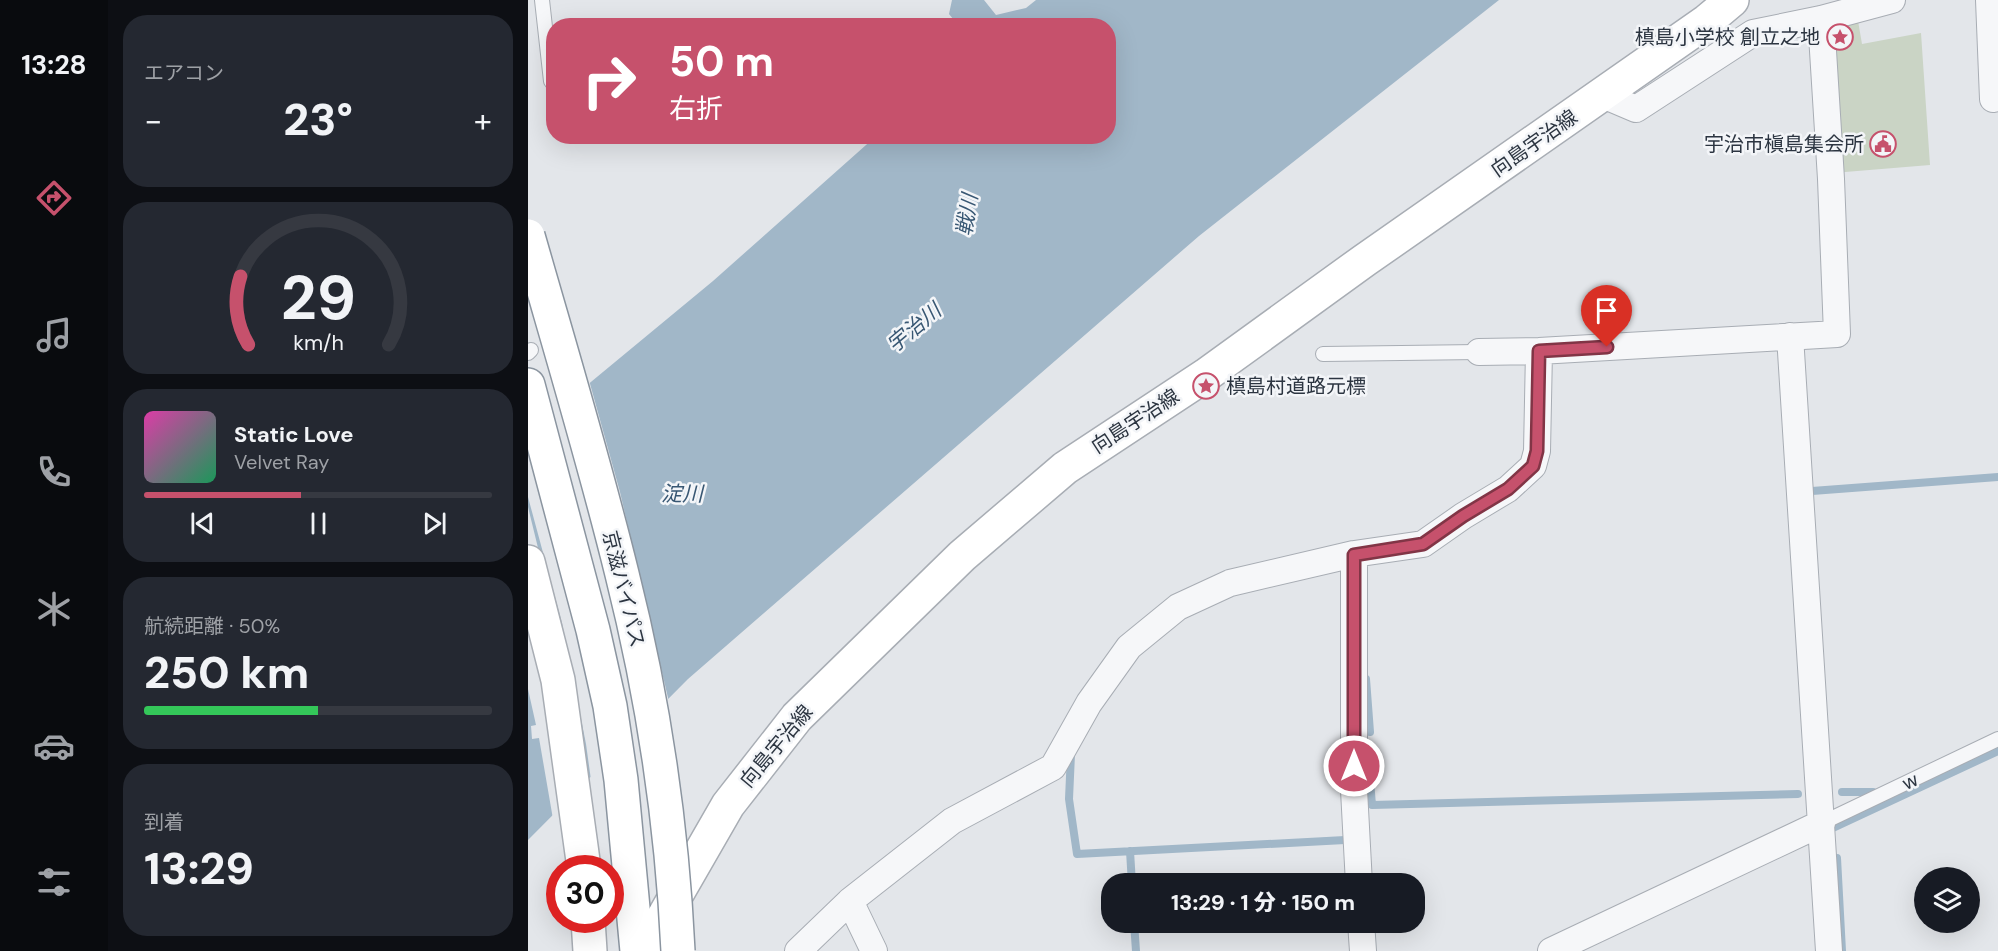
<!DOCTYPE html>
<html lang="ja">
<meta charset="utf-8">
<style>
:root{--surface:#171b24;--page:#242831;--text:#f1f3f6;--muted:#9ea1a6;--line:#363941;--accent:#c6516c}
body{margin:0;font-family:"DM Sans","Noto Sans JP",sans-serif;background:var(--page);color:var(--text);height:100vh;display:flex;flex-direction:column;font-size:22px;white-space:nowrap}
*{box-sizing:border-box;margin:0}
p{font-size:20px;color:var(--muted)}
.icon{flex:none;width:33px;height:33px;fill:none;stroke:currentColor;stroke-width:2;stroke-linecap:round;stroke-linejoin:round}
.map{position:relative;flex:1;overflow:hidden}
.drawer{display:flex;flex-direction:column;gap:15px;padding:15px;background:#0d0f14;width:420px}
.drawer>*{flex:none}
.hud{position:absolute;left:18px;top:18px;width:570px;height:126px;border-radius:24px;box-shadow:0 6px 24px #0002;background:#c6516c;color:#fff;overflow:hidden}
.tools{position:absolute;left:1386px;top:867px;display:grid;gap:12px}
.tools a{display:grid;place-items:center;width:66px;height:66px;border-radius:50%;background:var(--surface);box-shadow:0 6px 24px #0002;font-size:30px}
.speed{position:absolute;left:18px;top:855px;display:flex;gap:12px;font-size:30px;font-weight:700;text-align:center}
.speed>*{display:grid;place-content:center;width:78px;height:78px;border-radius:50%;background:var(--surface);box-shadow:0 6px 24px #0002;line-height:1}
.speed .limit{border:9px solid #d22;background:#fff;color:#111}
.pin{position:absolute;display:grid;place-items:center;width:51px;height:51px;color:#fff;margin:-62px -26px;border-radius:50% 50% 50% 0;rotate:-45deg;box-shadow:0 0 6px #0007}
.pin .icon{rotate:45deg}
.me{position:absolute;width:66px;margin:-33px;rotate:0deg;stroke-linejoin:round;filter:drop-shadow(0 0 4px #0008)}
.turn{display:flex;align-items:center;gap:21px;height:126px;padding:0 24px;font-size:27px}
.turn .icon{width:78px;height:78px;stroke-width:2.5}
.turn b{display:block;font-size:42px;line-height:51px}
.big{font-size:45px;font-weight:800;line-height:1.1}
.drawer .widget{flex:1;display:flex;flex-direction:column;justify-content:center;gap:9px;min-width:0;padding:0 21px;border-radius:24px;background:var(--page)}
.drawer .dial{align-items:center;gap:0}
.dial svg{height:156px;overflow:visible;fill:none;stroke:var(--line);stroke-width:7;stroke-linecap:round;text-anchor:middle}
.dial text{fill:var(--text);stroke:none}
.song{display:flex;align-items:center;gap:18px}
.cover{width:72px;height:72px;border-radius:9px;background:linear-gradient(135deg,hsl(320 70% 55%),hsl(150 70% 35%))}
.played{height:6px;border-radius:3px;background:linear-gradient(90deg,var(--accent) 45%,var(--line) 45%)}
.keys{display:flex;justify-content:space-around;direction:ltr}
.heat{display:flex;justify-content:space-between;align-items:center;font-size:33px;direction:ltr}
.charge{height:9px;border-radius:4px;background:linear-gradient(90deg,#34c759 50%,var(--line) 0)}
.trip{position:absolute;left:573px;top:873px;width:324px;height:60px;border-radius:24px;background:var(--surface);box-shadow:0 6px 24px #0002;font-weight:800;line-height:60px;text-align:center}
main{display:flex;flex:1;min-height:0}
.menu{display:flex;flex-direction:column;width:108px;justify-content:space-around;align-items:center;background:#090b0e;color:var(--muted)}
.menu .icon{width:42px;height:42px}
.menu .current{color:var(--accent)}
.menu b{font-size:27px;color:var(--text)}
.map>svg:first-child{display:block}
</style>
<main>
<nav class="menu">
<b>13:28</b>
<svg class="icon current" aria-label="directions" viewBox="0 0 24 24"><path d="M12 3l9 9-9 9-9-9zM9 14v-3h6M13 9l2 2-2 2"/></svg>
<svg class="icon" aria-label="music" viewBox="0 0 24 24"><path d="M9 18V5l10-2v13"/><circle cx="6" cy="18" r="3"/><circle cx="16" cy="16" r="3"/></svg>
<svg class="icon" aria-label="phone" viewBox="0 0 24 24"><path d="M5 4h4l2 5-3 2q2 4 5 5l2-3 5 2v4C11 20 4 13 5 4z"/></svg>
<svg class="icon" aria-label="climate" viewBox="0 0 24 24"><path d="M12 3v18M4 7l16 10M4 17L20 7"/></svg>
<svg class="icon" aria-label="car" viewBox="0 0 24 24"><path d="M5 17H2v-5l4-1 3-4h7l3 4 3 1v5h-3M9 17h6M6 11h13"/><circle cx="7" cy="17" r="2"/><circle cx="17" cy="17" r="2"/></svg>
<svg class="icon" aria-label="filters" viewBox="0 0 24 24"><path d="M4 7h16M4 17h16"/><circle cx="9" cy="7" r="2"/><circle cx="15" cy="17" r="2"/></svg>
</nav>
<section class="drawer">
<div class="widget"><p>エアコン</p>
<div class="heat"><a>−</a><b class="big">23°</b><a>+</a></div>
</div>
<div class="widget dial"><svg viewBox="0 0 100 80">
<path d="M14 69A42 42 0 1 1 86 69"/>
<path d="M14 69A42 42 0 0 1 10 34" stroke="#c6516c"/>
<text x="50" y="56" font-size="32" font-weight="700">29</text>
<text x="50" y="72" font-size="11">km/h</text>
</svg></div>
<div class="widget">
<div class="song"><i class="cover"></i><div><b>Static Love</b><p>Velvet Ray</p></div></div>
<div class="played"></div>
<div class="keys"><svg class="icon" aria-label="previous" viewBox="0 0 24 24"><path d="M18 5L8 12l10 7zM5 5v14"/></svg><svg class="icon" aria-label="pause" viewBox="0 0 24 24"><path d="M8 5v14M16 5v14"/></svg><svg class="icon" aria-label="next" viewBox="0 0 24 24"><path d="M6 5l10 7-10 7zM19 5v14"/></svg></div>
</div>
<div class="widget"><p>航続距離 · 50%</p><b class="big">250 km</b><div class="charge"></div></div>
<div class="widget"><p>到着</p><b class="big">13:29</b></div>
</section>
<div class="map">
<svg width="1470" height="951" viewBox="0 0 1470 951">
<rect width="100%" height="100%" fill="#e3e6ea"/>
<path fill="#cad4c5" d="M 1329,15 L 1334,44 L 1393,33 L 1402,165 L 1305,173 L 1296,21 Z"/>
<path fill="#a1b7c8" d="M 424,0 L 456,0 L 468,15 L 498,8 L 508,0 L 971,0 L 671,236 L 160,679 L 0,840 L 0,434 L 185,281 L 347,137 L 580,136 L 580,26 L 430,25 L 421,14 Z"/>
<path fill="#e3e6ea" d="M 61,380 L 92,492 L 141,702 L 63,780 L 58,744 L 34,623 L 0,497 L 0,430 Z
M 0,507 L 47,699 L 61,783 L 25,819 L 11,738 L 4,739 L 3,726 L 8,725 L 0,689 Z"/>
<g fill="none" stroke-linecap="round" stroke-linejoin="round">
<path stroke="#a1b7c8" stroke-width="8" d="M 1284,491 L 1470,477
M 838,679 L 842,732
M 543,754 L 541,799 L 549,854 L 817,840
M 840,756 L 844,805 L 1270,794
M 1314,792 L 1345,792
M 1296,832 L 1470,751
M 602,851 L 604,884
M 1309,858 L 1314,951
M 606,922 L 608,951"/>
<g stroke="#a8adb4" stroke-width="16">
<path id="lane" d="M 14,0 L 23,81 L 26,85
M 0,353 L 3,350
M 795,354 L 951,352
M 1294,823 L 1470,739"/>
</g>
<g stroke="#a8adb4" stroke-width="28">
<path id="street" d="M 1461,0 L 1465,99 L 1470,98
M 1075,95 L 1108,109 L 1225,33 L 1293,19 L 1364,0
M 1262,336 L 1301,951
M 951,352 L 1011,351 L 1309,334 L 1303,179 L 1293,19
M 826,554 L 826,790 L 831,884
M 322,901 L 346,951
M 833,922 L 835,951
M 270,951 L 322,901 L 424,821 L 525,767 L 561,703 L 601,647 L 650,607 L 702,583 L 826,554 L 895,544 L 935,516 L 980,489 L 1005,466 L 1009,451 L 1011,351
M 1023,951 L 1294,823"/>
</g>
<g stroke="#a8adb4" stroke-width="36">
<path id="secondary" d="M 0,562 L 30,680 L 56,868
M 60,920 L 62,951
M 116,951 L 200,805 L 269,717 L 434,556 L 537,468 L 678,375 L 837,260 L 1179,21 L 1204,0"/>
</g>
<g stroke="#8b95a0" stroke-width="36">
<path id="highway" d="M 0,385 L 65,630 L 82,706 L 93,780 L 109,951"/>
</g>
<use href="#lane" stroke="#f6f7f9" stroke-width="14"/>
<use href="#street" stroke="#f6f7f9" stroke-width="26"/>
<use href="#secondary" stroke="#fff" stroke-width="33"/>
<use href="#highway" stroke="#fff" stroke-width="33"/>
<g stroke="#8b95a0" stroke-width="36" stroke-linecap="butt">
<path id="highway-bridge" d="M 0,236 C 32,348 66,460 94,574 C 125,697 144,824 150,951"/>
</g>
<use href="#highway-bridge" stroke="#fff" stroke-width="33"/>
</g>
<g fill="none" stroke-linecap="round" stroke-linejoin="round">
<g stroke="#813546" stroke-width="15">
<path id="route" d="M 826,766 L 826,555 L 895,544 L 935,516 L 980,489 L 1005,466 L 1009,451 L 1011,351 L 1079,347"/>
</g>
<use href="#route" stroke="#c6516c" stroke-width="10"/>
</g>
<defs>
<g id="sight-ring" transform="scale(1.35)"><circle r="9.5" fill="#f3f5f8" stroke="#c6516c" stroke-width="1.5"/><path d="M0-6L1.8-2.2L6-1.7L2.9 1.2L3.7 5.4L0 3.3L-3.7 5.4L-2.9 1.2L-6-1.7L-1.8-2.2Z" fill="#c6516c"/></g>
<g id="civic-ring" transform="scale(1.35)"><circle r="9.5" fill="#f3f5f8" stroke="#c6516c" stroke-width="1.5"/><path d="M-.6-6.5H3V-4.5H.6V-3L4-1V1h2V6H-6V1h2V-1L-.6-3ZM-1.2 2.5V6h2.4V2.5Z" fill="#c6516c"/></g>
</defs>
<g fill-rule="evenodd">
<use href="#sight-ring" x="1312" y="37"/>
<use href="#civic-ring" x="1355" y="144"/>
<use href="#sight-ring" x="678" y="386"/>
</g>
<g text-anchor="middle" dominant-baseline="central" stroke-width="5" stroke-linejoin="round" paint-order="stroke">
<g font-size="20" fill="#2c3541" stroke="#f3f5f8" text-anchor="end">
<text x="1292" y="37">槙島小学校 創立之地</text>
<text x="1336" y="144">宇治市槇島集会所</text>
<text x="698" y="386" text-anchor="start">槙島村道路元標</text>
</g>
<g font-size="20" fill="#2c3541" stroke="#f3f5f8">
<text transform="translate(1006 143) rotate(-35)">向島宇治線</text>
<text transform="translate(607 421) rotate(-33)">向島宇治線</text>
<text transform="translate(96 589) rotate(76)">京滋バイパス</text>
<text transform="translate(248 746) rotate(-50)">向島宇治線</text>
<text transform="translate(1382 781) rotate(-25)">w</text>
</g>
<g font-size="21" font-style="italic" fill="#385773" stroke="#f3f5f8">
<text transform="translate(439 215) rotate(-81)">戦川</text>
<text transform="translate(386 328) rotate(-40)">宇治川</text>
<text x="154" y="494">淀川</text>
</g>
</g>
</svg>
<div class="tools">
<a><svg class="icon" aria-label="layers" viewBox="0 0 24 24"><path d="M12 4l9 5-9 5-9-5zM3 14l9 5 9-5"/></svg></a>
</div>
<div class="speed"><div class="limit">30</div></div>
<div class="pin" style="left:1079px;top:347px;background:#d93025"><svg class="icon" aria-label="arrive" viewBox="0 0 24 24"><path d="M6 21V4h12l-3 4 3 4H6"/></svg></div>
<svg class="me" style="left:826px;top:766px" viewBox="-20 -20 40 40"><circle r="17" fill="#c6516c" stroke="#fff" stroke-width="3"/><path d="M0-11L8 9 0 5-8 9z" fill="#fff"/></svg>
<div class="trip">13:29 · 1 分 · 150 m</div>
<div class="hud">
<div class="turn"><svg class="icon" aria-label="right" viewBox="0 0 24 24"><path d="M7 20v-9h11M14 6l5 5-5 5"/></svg><div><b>50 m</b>右折</div></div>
</div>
</div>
</main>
